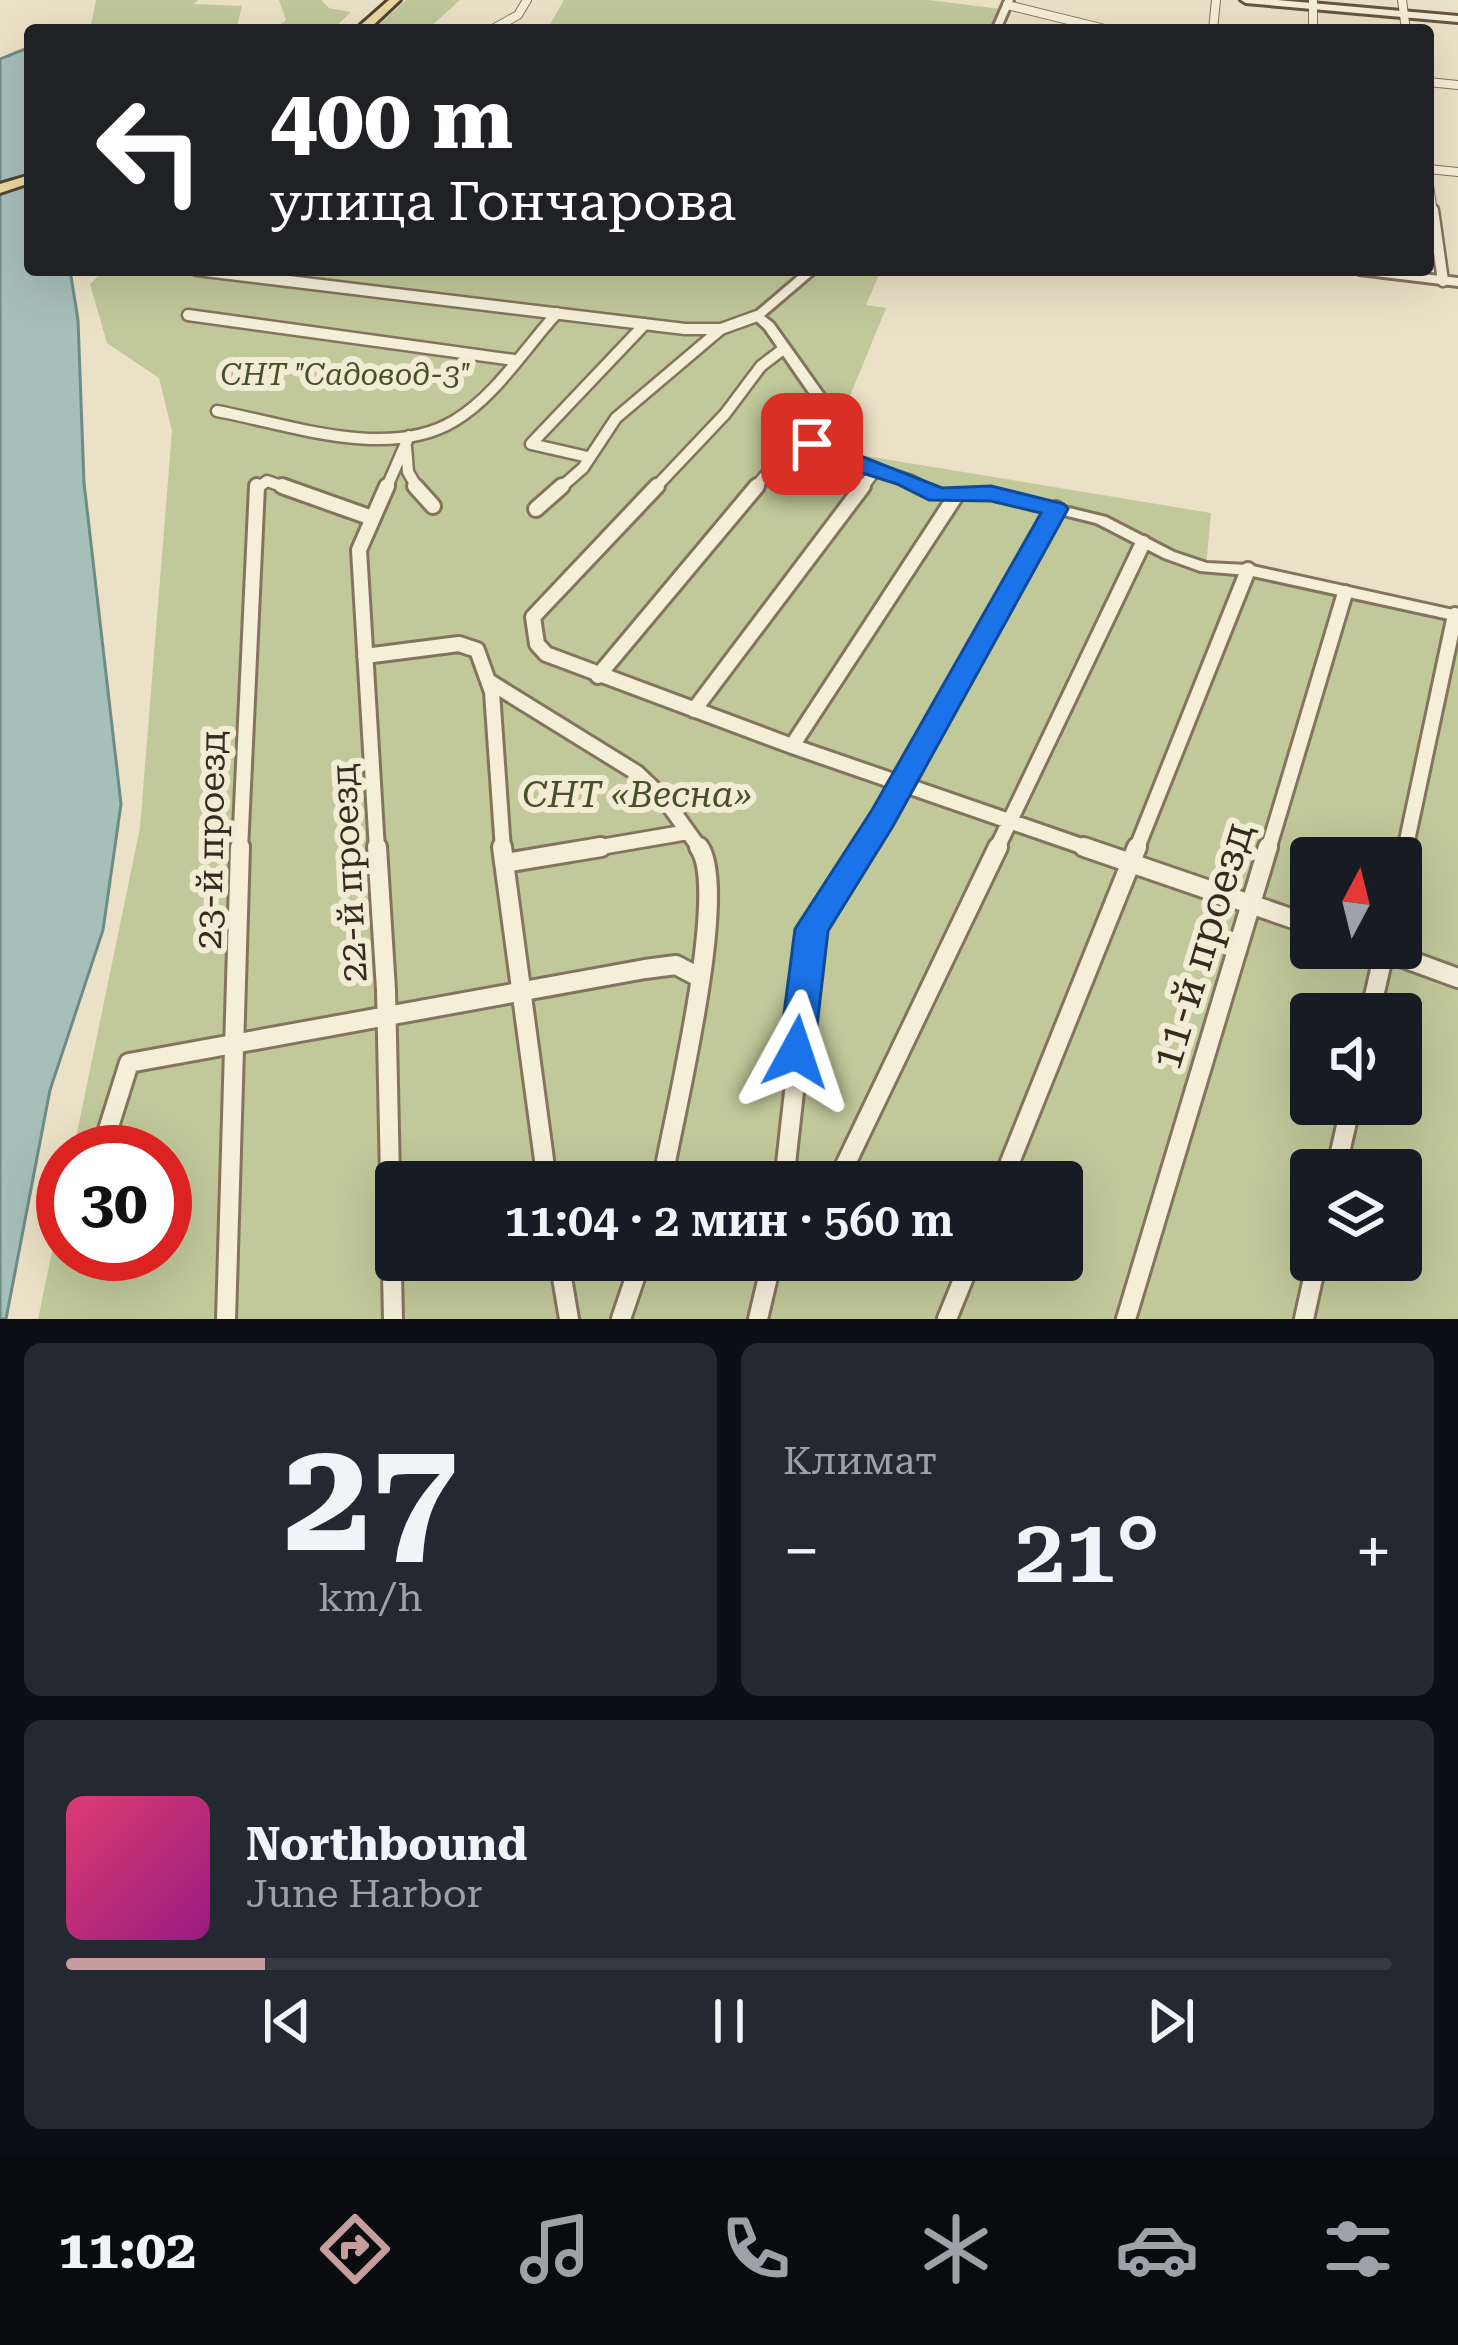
<!DOCTYPE html>
<html lang="ru">
<meta charset="utf-8">
<style>
:root{--surface:#171b24;--page:#242831;--text:#f1f3f6;--muted:#9ea1a6;--line:#363941;--accent:#c59d9d}
body{margin:0;font-family:"Roboto Serif",serif;background:var(--page);color:var(--text);height:100vh;display:flex;flex-direction:column;font-size:45px;white-space:nowrap}
*{box-sizing:border-box;margin:0}
p{font-size:39px;color:var(--muted)}
.icon{flex:none;width:66px;height:66px;fill:none;stroke:currentColor;stroke-width:2;stroke-linecap:round;stroke-linejoin:round}
.map{position:relative;height:1319px;overflow:hidden}
.details{display:flex;flex-direction:column;gap:24px;padding:24px;background:#0d0f14;flex:1}
.details>*{flex:none}
.top-card{position:absolute;left:24px;top:24px;width:1410px;height:252px;border-radius:12px;box-shadow:0 12px 48px #0002;background:#202124;color:#fff;overflow:hidden}
.needle{width:78px;rotate:7deg}
.tools{position:absolute;left:1290px;top:837px;display:grid;gap:24px}
.tools a{display:grid;place-items:center;width:132px;height:132px;border-radius:12px;background:var(--surface);box-shadow:0 12px 48px #0002;font-size:60px}
.speed{position:absolute;left:36px;top:1125px;display:flex;gap:24px;font-size:60px;font-weight:700;text-align:center}
.speed>*{display:grid;place-content:center;width:156px;height:156px;border-radius:50%;background:var(--surface);box-shadow:0 12px 48px #0002;line-height:1}
.speed .limit{border:18px solid #d22;background:#fff;color:#111}
.pin{position:absolute;display:grid;place-items:center;width:102px;height:102px;color:#fff;margin:-51px;border-radius:24px;box-shadow:0 6px 18px #0006}
.me{position:absolute;width:132px;margin:-66px;rotate:5deg;stroke-linejoin:round;filter:drop-shadow(0 0 9px #0008)}
.turn{display:flex;align-items:center;gap:42px;height:252px;padding:0 48px;font-size:54px}
.turn .icon{width:156px;height:156px;stroke-width:2.5}
.turn b{display:block;font-size:84px;line-height:102px}
.big{font-size:90px;font-weight:600;line-height:1.1}
.details .card{flex:1;display:flex;flex-direction:column;justify-content:center;gap:18px;min-width:0;padding:0 42px;border-radius:18px;background:var(--page)}
.details .dial{align-items:center;gap:0}
.dial b{font-size:156px;line-height:1}
.song{display:flex;align-items:center;gap:36px}
.cover{width:144px;height:144px;border-radius:18px;background:linear-gradient(135deg,hsl(340 70% 55%),hsl(310 70% 35%))}
.played{height:12px;border-radius:6px;background:linear-gradient(90deg,var(--accent) 15%,var(--line) 15%)}
.keys{display:flex;justify-content:space-around;direction:ltr}
.heat{display:flex;justify-content:space-between;align-items:center;font-size:66px;direction:ltr}
.details .tiles{flex:1;display:grid;gap:24px;grid-template-columns:1fr 1fr}
.card:last-child{grid-column:span 2}
.trip{position:absolute;left:375px;top:1161px;width:708px;height:120px;border-radius:12px;background:var(--surface);box-shadow:0 12px 48px #0002;font-weight:600;line-height:120px;text-align:center}
.tab-bar{display:flex;height:192px;justify-content:space-around;align-items:center;background:#090b0e;color:var(--muted)}
.tab-bar .icon{width:84px;height:84px}
.tab-bar .current{color:var(--accent)}
.tab-bar b{font-size:54px;color:var(--text)}
.map>svg:first-child{display:block}
</style>
<div class="map">
<svg width="1458" height="1319" viewBox="0 0 1458 1319">
<rect width="100%" height="100%" fill="#ebe1c6"/>
<path fill="#c1c89a" fill-rule="evenodd" d="M 96,0 L 198,0 L 194,4 L 242,6 L 236,30 L 90,30 Z
M 279,0 L 321,0 L 329,8 L 351,12 L 332,30 L 273,30 L 286,20 Z
M 406,0 L 460,0 L 427,30 L 373,30 Z
M 564,0 L 929,0 L 1000,9 L 991,30 L 547,30 Z
M 104,270 L 881,270 L 866,305 L 886,308 L 832,440 L 848,453 L 1211,513 L 1206,567 L 1248,570 L 1458,616 L 1458,1319 L 38,1319 L 63,1199 L 63,1254 L 165,1254 L 165,1152 L 73,1152 L 140,828 L 172,431 L 159,378 L 107,343 L 90,284 ZM 1311,858 L 1401,858 L 1401,948 L 1311,948 ZM 1311,1014 L 1401,1014 L 1401,1104 L 1311,1104 ZM 1311,1170 L 1401,1170 L 1401,1260 L 1311,1260 ZM 396,1182 L 1062,1182 L 1062,1260 L 396,1260 Z"/>
<path fill="#a7bfb9" stroke="#6e8c86" stroke-width="3" d="M 30,47 L 30,270 L 70,270 L 78,320 L 84,483 L 121,804 L 103,930 L 50,1090 L 6,1319 L 0,1319 L 0,59 Z"/>
<g fill="none" stroke-linecap="round" stroke-linejoin="round">
<g stroke="#85745d" stroke-width="10">
<path id="minor-far3" d="M 1313,0 L 1313,30
M 1402,0 L 1406,30
M 1007,5 L 1109,30
M 491,30 L 518,15 L 527,0
M 1213,30 L 1216,0
M 1428,82 L 1458,85
M 1428,169 L 1458,172
M 1428,178 L 1433,213"/>
</g>
<g stroke="#85745d" stroke-width="15">
<path id="minor-far2" d="M 1433,210 L 1443,281
M 197,270 L 685,329 L 721,329 L 757,316
M 188,315 L 514,360
M 217,411 C 287,424 388,461 454,421 C 496,396 525,348 557,313
M 406,447 L 408,472 L 418,489
M 588,457 L 531,444 L 645,324
M 256,489 L 267,481 L 290,489
M 386,489 L 409,436
M 559,489 L 583,468 L 616,418 L 721,329
M 654,489 L 725,414 L 761,366 L 782,350
M 754,489 L 796,439 L 811,435
M 861,489 L 875,471"/>
</g>
<g stroke="#85745d" stroke-width="20">
<path id="minor-far1" d="M 282,486 L 372,518
M 415,486 L 433,506
M 657,486 L 533,617 L 537,644 L 546,654 L 792,746 L 1093,850
M 536,509 L 562,486
M 365,656 L 459,644 L 477,650 L 492,692 L 503,850
M 598,676 L 757,486
M 490,682 L 637,773 L 665,800 L 701,850
M 694,710 L 863,486
M 792,746 L 955,497
M 240,850 L 257,486
M 377,850 L 359,550 L 387,486
M 583,850 L 688,832
M 863,850 L 1056,509
M 996,850 L 1143,543
M 1136,850 L 1248,570
M 1268,850 L 1345,593
M 1405,850 L 1455,615"/>
</g>
<g stroke="#85745d" stroke-width="24">
<path id="minor" d="M 377,847 L 386,990 L 393,1319
M 502,847 L 547,1182
M 1084,847 L 1311,925
M 505,863 L 601,847
M 1401,869 L 1406,847
M 1376,948 L 1458,978
M 1370,1014 L 1385,948
M 101,1152 L 129,1063 L 645,969 L 676,965 L 695,975
M 1336,1170 L 1351,1104
M 662,1182 C 673,1120 730,890 699,847
M 784,1182 L 812,929 L 865,847
M 837,1182 L 998,847
M 1002,1182 L 1137,847
M 559,1260 L 569,1319
M 226,1319 L 240,847
M 621,1319 L 641,1260
M 758,1319 L 772,1260
M 947,1319 L 971,1260
M 1126,1319 L 1268,847
M 1304,1319 L 1317,1260"/>
</g>
<g stroke="#85745d" stroke-width="6">
<path id="tertiary" d="M 1005,0 L 1013,0 L 1000,30 L 992,30 Z
M 805,270 L 818,270 L 764,316 L 773,323 L 830,403 L 819,442 L 831,451 L 911,476 L 940,491 L 991,489 L 1106,517 L 1174,552 L 1207,563 L 1248,565 L 1458,611 L 1458,621 L 1248,575 L 1200,571 L 1164,558 L 1096,523 L 991,497 L 933,498 L 901,482 L 821,457 L 805,444 L 816,403 L 765,329 L 751,316 Z
M 1353,270 L 1388,270 L 1458,278 L 1458,286 L 1359,274 Z"/>
</g>
<g stroke="#675540" stroke-width="6">
<path id="secondary" d="M 1241,0 L 1277,0 L 1458,16 L 1458,22 L 1246,3 Z"/>
</g>
<g stroke="#534231" stroke-width="6">
<path id="primary" d="M 389,0 L 400,0 L 368,30 L 355,30 Z
M 30,175 L 30,183 L 0,193 L 0,184 Z"/>
</g>
<use href="#minor-far3" stroke="#f6efd8" stroke-width="8"/>
<use href="#minor-far2" stroke="#f6efd8" stroke-width="10"/>
<use href="#minor-far1" stroke="#f6efd8" stroke-width="14"/>
<use href="#minor" stroke="#f6efd8" stroke-width="18"/>
<use href="#tertiary" fill="#f6efd8" fill-rule="evenodd"/>
<use href="#secondary" fill="#f6efd8" fill-rule="evenodd"/>
<use href="#primary" fill="#ebd7a0" fill-rule="evenodd"/>
</g>
<path fill="#1a73e8" stroke="#114b97" stroke-width="3" d="M 812,437 L 942,488 L 991,486 L 1064,504 L 1068,509 L 893,826 L 828,931 L 814,1052 L 809,1063 L 796,1067 L 784,1063 L 779,1052 L 795,929 L 872,810 L 1041,513 L 991,501 L 929,500 L 897,484 L 818,459 L 801,444 Z"/>
<g text-anchor="middle" dominant-baseline="central" stroke-width="12" stroke-linejoin="round" paint-order="stroke">
<g font-size="30" font-style="italic" fill="#455127" stroke="#f3ecd5">
<text x="346" y="374">СНТ "Садовод-3"</text>
</g>
<g font-size="36" font-style="italic" fill="#455127" stroke="#f3ecd5">
<text x="637" y="795">СНТ «Весна»</text>
</g>
<g font-size="36" fill="#362b1f" stroke="#f3ecd5">
<text transform="translate(211 840) rotate(-89)">23-й проезд</text>
<text transform="translate(349 873) rotate(-93)">22-й проезд</text>
</g>
<g font-size="42" fill="#362b1f" stroke="#f3ecd5">
<text transform="translate(1202 946) rotate(-73)">11-й проезд</text>
</g>
</g>
</svg>
<div class="tools">
<a><svg class="needle" viewBox="-14 -14 28 28"><path d="M0-13l5 13h-10z" fill="#e53935"/><path d="M0 13l5-13h-10z" fill="#9ea1a6"/></svg></a>
<a><svg class="icon" aria-label="sound" viewBox="0 0 24 24"><path d="M4 9h4l5-4v14l-5-4H4zM17 9q2 3 0 6"/></svg></a>
<a><svg class="icon" aria-label="layers" viewBox="0 0 24 24"><path d="M12 4l9 5-9 5-9-5zM3 14l9 5 9-5"/></svg></a>
</div>
<div class="speed"><div class="limit">30</div></div>
<div class="pin" style="left:812px;top:444px;background:#d93025"><svg class="icon" aria-label="arrive" viewBox="0 0 24 24"><path d="M6 21V4h12l-3 4 3 4H6"/></svg></div>
<svg class="me" style="left:796px;top:1052px" viewBox="-20 -20 40 40"><path d="M0-17L14 15 0 8-14 15z" fill="#1a73e8" stroke="#fff" stroke-width="4"/></svg>
<div class="trip">11:04 · 2 мин · 560 m</div>
<div class="top-card">
<div class="turn"><svg class="icon" aria-label="left" viewBox="0 0 24 24"><path d="M17 20v-9H6M10 6l-5 5 5 5"/></svg><div><b>400 m</b>улица Гончарова</div></div>
</div>
</div>
<section class="details">
<div class="tiles">
<div class="card dial"><b>27</b><p>km/h</p></div>
<div class="card"><p>Климат</p>
<div class="heat"><a>−</a><b class="big">21°</b><a>+</a></div>
</div>
<div class="card">
<div class="song"><i class="cover"></i><div><b>Northbound</b><p>June Harbor</p></div></div>
<div class="played"></div>
<div class="keys"><svg class="icon" aria-label="previous" viewBox="0 0 24 24"><path d="M18 5L8 12l10 7zM5 5v14"/></svg><svg class="icon" aria-label="pause" viewBox="0 0 24 24"><path d="M8 5v14M16 5v14"/></svg><svg class="icon" aria-label="next" viewBox="0 0 24 24"><path d="M6 5l10 7-10 7zM19 5v14"/></svg></div>
</div>
</div>
</section>
<nav class="tab-bar">
<b>11:02</b>
<svg class="icon current" aria-label="directions" viewBox="0 0 24 24"><path d="M12 3l9 9-9 9-9-9zM9 14v-3h6M13 9l2 2-2 2"/></svg>
<svg class="icon" aria-label="music" viewBox="0 0 24 24"><path d="M9 18V5l10-2v13"/><circle cx="6" cy="18" r="3"/><circle cx="16" cy="16" r="3"/></svg>
<svg class="icon" aria-label="phone" viewBox="0 0 24 24"><path d="M5 4h4l2 5-3 2q2 4 5 5l2-3 5 2v4C11 20 4 13 5 4z"/></svg>
<svg class="icon" aria-label="climate" viewBox="0 0 24 24"><path d="M12 3v18M4 7l16 10M4 17L20 7"/></svg>
<svg class="icon" aria-label="car" viewBox="0 0 24 24"><path d="M5 17H2v-5l4-1 3-4h7l3 4 3 1v5h-3M9 17h6M6 11h13"/><circle cx="7" cy="17" r="2"/><circle cx="17" cy="17" r="2"/></svg>
<svg class="icon" aria-label="filters" viewBox="0 0 24 24"><path d="M4 7h16M4 17h16"/><circle cx="9" cy="7" r="2"/><circle cx="15" cy="17" r="2"/></svg>
</nav>
